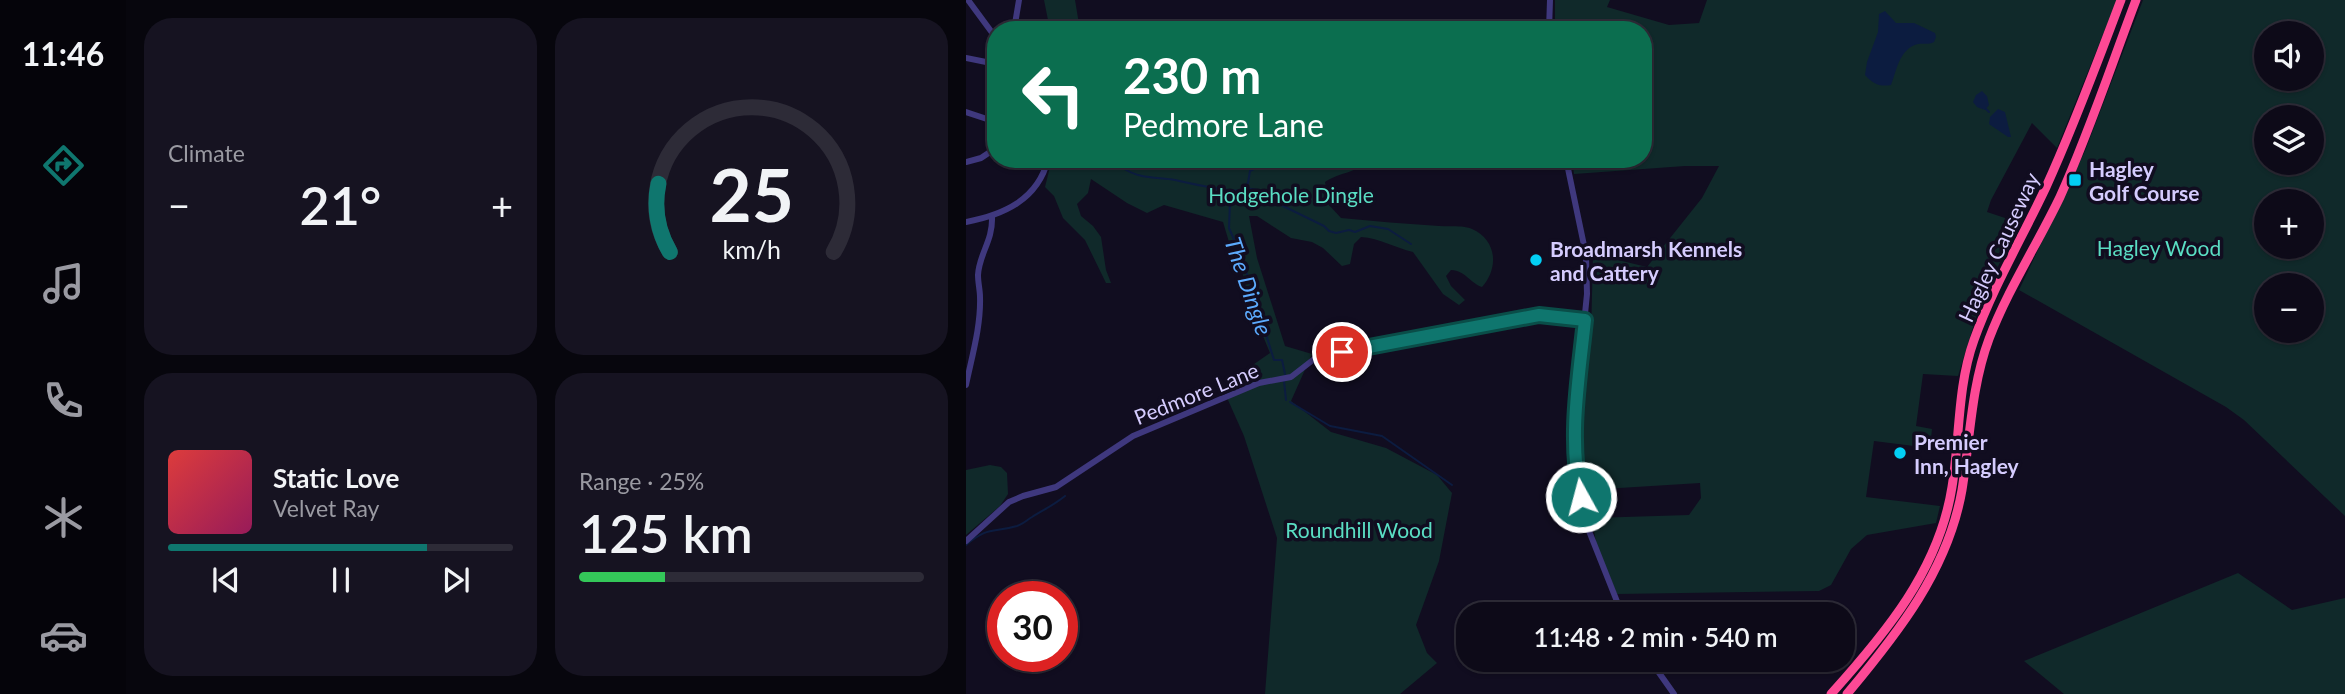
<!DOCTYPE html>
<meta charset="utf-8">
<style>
:root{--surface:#0d0a18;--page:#161321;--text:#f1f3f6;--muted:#9a9aa2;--line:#2d2b37;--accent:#0f766e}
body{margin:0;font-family:Lato,sans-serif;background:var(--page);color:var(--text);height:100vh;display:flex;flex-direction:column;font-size:26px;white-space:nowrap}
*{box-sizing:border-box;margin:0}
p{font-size:23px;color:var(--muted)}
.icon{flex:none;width:38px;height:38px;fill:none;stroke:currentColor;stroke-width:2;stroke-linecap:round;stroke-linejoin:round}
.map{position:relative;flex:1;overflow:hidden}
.sheet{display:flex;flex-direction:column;gap:18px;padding:18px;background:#07060d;width:840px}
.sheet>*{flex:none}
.guide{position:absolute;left:21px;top:21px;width:665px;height:147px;border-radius:28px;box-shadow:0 2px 5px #0004,0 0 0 2px var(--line);background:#0b6e4f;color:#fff;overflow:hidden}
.fabs{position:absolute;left:1288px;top:21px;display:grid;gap:14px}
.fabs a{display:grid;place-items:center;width:70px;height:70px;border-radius:50%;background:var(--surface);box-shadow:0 2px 5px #0004,0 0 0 2px var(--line);font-size:35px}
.speed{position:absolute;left:21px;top:581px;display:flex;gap:14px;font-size:35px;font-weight:700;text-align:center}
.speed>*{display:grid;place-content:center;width:91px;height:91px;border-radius:50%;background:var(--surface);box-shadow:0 2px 5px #0004,0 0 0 2px var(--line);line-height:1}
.speed .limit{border:10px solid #d22;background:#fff;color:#111}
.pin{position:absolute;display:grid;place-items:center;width:60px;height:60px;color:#fff;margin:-30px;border:4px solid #fff;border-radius:50%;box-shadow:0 2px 7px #0007}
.me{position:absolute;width:77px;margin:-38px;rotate:353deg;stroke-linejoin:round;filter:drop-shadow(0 0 5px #0008)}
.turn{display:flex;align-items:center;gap:24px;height:147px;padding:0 21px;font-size:32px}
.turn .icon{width:91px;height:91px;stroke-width:2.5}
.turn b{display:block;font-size:49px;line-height:60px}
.big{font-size:52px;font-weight:600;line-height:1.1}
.sheet .card{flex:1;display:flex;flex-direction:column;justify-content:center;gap:10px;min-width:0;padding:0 24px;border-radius:28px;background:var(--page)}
.sheet .dial{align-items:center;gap:0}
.dial svg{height:182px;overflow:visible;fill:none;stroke:var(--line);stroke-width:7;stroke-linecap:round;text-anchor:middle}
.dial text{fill:var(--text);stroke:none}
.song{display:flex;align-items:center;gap:21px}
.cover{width:84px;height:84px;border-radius:10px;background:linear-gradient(135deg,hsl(0 70% 55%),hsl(330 70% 35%))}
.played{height:7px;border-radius:4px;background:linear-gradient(90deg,var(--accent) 75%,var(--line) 75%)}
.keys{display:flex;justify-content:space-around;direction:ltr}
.heat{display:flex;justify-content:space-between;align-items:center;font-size:38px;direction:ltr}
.charge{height:10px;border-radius:5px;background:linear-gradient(90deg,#34c759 25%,var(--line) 0)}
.sheet .tiles{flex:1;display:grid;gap:18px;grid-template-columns:repeat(2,1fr)}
.trip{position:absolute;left:490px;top:602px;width:399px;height:70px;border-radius:28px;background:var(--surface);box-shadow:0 2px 5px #0004,0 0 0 2px var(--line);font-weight:600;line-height:70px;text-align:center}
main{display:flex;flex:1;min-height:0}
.tab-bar{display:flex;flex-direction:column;width:126px;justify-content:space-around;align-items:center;background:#05040a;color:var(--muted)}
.tab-bar .icon{width:49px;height:49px}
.tab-bar .active{color:var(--accent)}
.tab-bar b{font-size:32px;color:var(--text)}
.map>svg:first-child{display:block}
</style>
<main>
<nav class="tab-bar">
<b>11:46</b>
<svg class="icon active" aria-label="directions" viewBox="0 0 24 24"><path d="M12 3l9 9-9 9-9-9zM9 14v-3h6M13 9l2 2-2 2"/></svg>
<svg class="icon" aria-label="music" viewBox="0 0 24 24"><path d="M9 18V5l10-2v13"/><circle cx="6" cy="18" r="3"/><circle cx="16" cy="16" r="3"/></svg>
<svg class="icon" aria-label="phone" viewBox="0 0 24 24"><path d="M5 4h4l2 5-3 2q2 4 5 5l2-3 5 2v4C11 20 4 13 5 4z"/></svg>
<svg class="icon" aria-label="climate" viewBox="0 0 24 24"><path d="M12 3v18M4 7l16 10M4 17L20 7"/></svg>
<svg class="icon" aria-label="car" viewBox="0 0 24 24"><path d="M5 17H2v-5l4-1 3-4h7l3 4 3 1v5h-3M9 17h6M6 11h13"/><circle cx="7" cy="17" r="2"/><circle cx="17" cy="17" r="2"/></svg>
</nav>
<section class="sheet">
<div class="tiles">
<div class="card"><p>Climate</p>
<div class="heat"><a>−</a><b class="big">21°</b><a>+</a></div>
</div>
<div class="card dial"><svg viewBox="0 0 100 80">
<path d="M14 69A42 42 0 1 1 86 69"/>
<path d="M14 69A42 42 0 0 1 9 39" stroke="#0f766e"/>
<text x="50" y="56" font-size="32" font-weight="700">25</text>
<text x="50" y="72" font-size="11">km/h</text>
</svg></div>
<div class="card">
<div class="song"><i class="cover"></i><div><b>Static Love</b><p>Velvet Ray</p></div></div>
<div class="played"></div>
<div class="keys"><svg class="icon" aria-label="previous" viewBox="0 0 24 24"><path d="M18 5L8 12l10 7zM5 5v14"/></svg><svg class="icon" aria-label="pause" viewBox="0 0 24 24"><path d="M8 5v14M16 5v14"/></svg><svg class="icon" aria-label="next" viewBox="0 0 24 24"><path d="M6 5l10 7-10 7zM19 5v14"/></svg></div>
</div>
<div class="card"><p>Range · 25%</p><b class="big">125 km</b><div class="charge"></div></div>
</div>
</section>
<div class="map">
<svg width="1379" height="694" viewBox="0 0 1379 694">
<rect width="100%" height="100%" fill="#110d20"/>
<path fill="#10292a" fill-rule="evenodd" d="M 78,0 L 109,0 L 114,30 L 84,30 Z
M 589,0 L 644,0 L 641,7 L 703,25 L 733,23 L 741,0 L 1151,0 L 1091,148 L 1066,123 L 1025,200 L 1021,212 L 1054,223 L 1016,298 L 992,376 L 957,374 L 950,426 L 966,429 L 964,448 L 908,441 L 900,497 L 974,506 L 970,523 L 901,535 L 885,549 L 865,585 L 853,591 L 651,594 L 630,543 L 626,518 L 723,515 L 735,498 L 734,483 L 621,490 L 617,482 L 615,407 L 625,335 L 627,254 L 681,267 L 736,198 L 753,166 L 719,166 L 608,174 L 606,159 L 677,159 L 677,30 L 589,30 Z
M 1177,0 L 1379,0 L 1379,516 L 1278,420 L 1260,407 L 1053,290 L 1119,151 ZM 1300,33 L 1346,33 L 1346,79 L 1300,79 ZM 1300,117 L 1346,117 L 1346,163 L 1300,163 ZM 1300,201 L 1346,201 L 1346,247 L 1300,247 ZM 1300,285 L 1346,285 L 1346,331 L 1300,331 Z
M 86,159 L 169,159 L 174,161 L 403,159 C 387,175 376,171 359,182 L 363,205 L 375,218 C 408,221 440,224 473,226 C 483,227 497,225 506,229 C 531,240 533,268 516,287 C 504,283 500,271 485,270 L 480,276 L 485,286 L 499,300 L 493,305 L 477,294 L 447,252 C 429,248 414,238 395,237 L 388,244 L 384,264 L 376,266 L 357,248 L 346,242 L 325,238 L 291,216 L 283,216 L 291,258 L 319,346 L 346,354 L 325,401 L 365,432 L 420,448 L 471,475 L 486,493 L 473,561 L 450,625 L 461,653 L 471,663 L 434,694 L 299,694 L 311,538 L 278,436 L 258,391 L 278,371 L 304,353 L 283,302 L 275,266 L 263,242 L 257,222 L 198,205 L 181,213 L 161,203 L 125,179 L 122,193 L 111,204 L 115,216 L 127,226 L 135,237 L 140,270 L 145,283 L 140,283 L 119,240 L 97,218 L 88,196 L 79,187 Z
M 24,465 L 35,467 L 41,473 L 42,494 L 34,506 L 0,535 L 0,470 Z
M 1272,573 L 1326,610 L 1379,598 L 1379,694 L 1098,694 L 1058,661 Z"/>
<path fill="#0c1c40" d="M 919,11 L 930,23 L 948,23 L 969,33 L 970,37 L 968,42 C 962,45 958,43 952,44 C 933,49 931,70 925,85 C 914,87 907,84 899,75 L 901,62 L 912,32 L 913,14 Z
M 1016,91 L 1021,96 L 1023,105 L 1019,110 L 1011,107 L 1007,102 L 1010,95 Z
M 1032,109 L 1039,112 L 1045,137 L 1042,137 L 1023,124 L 1024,117 Z"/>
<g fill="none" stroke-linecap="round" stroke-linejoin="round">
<path stroke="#0c1c40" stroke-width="2" d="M 1020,109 L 1023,112
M 132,162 L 140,169 L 157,168 C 173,179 191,177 209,180 C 231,185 252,190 274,191 L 282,183 L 284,171 L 302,162 L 321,159
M 279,188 L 292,190 L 317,206 L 358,226 L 363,231 L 370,233 L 383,230 L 389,232 L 404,226 L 422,229 L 445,244
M 269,191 L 264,202 L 263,228 L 276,258 L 308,360 L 316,360 L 319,374
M 318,381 L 320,400
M 324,402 L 364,426 L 416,436 L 486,485
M 0,545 C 22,526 27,533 51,526 C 57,524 61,520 66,517 C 77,510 88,505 99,496"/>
<path stroke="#3f387e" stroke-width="6" d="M 2,0 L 30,38
M 44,30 L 49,24 L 53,0
M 583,30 L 584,0
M 0,58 L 30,64
M 0,112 L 30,122
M 600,159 L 620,255 L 621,294 L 608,423 L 612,484 L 623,531 L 656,614
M 0,162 L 15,158 L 30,148
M 0,222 C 37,215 72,200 82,159
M 0,385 C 6,356 15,326 14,297 C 14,290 12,283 12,275 C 13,254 27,241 26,217
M 0,541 L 43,502 L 57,496 L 90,487 L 167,436 L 293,383 L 325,377 L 352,356 L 574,315 L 619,320
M 684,660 L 708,694"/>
<path stroke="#fd4995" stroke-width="9" d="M 865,694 C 919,634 973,570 986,487 C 994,439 991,387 1008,340 C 1027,287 1056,238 1080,187 C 1108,126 1131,63 1155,0
M 881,694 C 932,633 982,570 996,490 C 1004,440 1005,387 1023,339 C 1042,289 1071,245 1094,197 C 1123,133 1145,66 1170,0"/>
</g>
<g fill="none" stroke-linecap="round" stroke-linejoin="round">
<g stroke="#0a4d48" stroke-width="18">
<path id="route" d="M 376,352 L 573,315 L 619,320 C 613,378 602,439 615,497"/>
</g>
<use href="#route" stroke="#0f766e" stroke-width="12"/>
</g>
<g fill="#03cff4" stroke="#110d20" stroke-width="2.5">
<rect x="1102" y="173" width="14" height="14" rx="3.5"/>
<circle cx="570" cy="260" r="7"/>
<circle cx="934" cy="453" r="7"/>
</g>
<g text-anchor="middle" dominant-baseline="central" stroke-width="7" stroke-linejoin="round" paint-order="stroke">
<g font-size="21" font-weight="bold" fill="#d5ccfe" stroke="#110d20" text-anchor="start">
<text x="1123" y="168">Hagley<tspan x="1123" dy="24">Golf Course</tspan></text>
<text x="584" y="248">Broadmarsh Kennels<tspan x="584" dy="24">and Cattery</tspan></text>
<text x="948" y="441">Premier<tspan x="948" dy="24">Inn, Hagley</tspan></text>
</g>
<g font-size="21" fill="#5addc3" stroke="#110d20">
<text x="325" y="194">Hodgehole Dingle</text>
<text x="1193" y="247">Hagley Wood</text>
<text x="393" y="529">Roundhill Wood</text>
</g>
<g font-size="21" fill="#d5ccfe" stroke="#110d20">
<text transform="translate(1032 247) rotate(-65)">Hagley Causeway</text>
<text transform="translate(230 393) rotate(-22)">Pedmore Lane</text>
</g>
<g font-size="23" font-style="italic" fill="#5caafd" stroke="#110d20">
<text transform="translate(283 286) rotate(71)">The Dingle</text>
</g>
</g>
</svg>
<div class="fabs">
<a><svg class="icon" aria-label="sound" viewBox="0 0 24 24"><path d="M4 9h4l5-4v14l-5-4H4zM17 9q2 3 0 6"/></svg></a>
<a><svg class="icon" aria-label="layers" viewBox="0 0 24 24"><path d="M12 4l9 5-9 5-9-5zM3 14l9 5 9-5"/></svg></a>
<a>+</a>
<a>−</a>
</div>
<div class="speed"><div class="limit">30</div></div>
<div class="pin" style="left:376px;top:352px;background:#d93025"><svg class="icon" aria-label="arrive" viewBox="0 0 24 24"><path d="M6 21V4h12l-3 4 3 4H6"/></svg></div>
<svg class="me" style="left:615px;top:497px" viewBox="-20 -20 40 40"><circle r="17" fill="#0f766e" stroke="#fff" stroke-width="3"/><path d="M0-11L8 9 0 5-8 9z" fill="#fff"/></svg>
<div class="trip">11:48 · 2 min · 540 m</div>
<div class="guide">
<div class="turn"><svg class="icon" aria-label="left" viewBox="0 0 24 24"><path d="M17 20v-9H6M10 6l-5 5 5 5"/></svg><div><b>230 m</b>Pedmore Lane</div></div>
</div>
</div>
</main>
